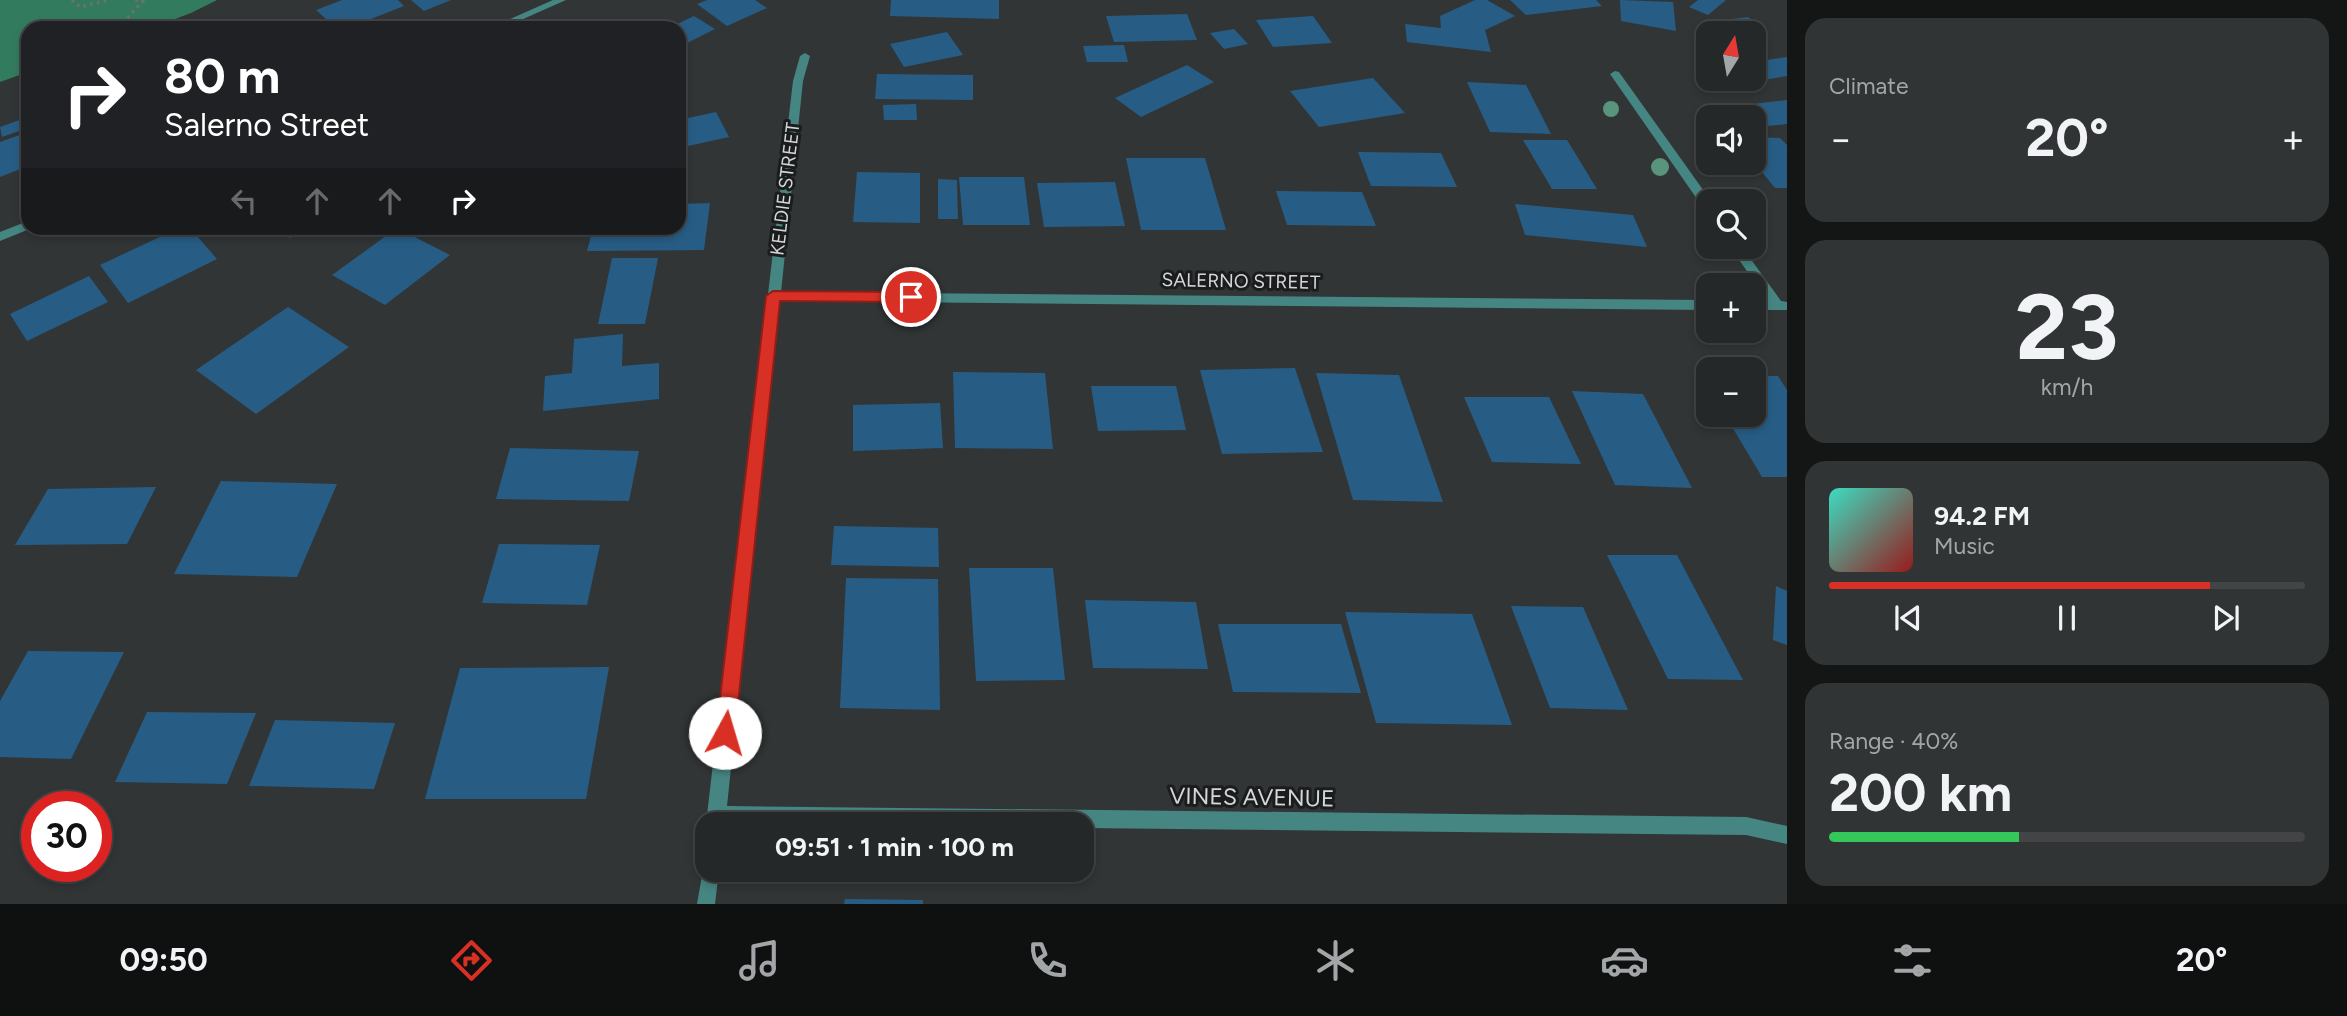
<!DOCTYPE html>
<meta charset="utf-8">
<style>
:root{--surface:#252828;--page:#313434;--text:#f1f3f6;--muted:#a3a6a8;--line:#424445;--accent:#d93025}
body{margin:0;font-family:Figtree,sans-serif;background:var(--page);color:var(--text);height:100vh;display:flex;flex-direction:column;font-size:26px;white-space:nowrap}
*{box-sizing:border-box;margin:0}
p{font-size:23px;color:var(--muted)}
.icon{flex:none;width:38px;height:38px;fill:none;stroke:currentColor;stroke-width:2;stroke-linecap:round;stroke-linejoin:round}
.map{position:relative;flex:1;overflow:hidden}
.details{display:flex;flex-direction:column;gap:18px;padding:18px;background:#141616;width:560px}
.details>*{flex:none}
.banner{position:absolute;left:21px;top:21px;width:665px;height:214px;border-radius:21px;box-shadow:0 4px 10px #0003,0 0 0 2px var(--line);background:#202124;color:#fff;overflow:hidden}
.needle{width:46px;rotate:11deg}
.controls{position:absolute;left:1696px;top:21px;display:grid;gap:14px}
.controls a{display:grid;place-items:center;width:70px;height:70px;border-radius:14px;background:var(--surface);box-shadow:0 4px 10px #0003,0 0 0 2px var(--line);font-size:35px}
.speed{position:absolute;left:21px;top:791px;display:flex;gap:14px;font-size:35px;font-weight:700;text-align:center}
.speed>*{display:grid;place-content:center;width:91px;height:91px;border-radius:50%;background:var(--surface);box-shadow:0 4px 10px #0003,0 0 0 2px var(--line);line-height:1}
.speed .limit{border:10px solid #d22;background:#fff;color:#111}
.pin{position:absolute;display:grid;place-items:center;width:60px;height:60px;color:#fff;margin:-30px;border:4px solid #fff;border-radius:50%;box-shadow:0 2px 7px #0007}
.me{position:absolute;width:77px;margin:-38px;rotate:6deg;stroke-linejoin:round;filter:drop-shadow(0 0 5px #0008)}
.turn{display:flex;align-items:center;gap:24px;height:147px;padding:0 28px;font-size:32px}
.turn .icon{width:91px;height:91px;stroke-width:2.5}
.turn b{display:block;font-size:49px;line-height:60px}
.lanes{display:flex;align-items:center;height:66px;padding:0 28px;background:#0003;justify-content:center;gap:35px;direction:ltr}
.lanes .off{opacity:.35}
.big{font-size:52px;font-weight:700;line-height:1.1}
.details .tile{flex:1;display:flex;flex-direction:column;justify-content:center;gap:10px;min-width:0;padding:0 24px;border-radius:21px;background:var(--page)}
.details .dial{align-items:center;gap:0}
.dial b{font-size:91px;line-height:1}
.song{display:flex;align-items:center;gap:21px}
.cover{width:84px;height:84px;border-radius:10px;background:linear-gradient(135deg,hsl(170 70% 55%),hsl(0 70% 35%))}
.played{height:7px;border-radius:4px;background:linear-gradient(90deg,var(--accent) 80%,var(--line) 80%)}
.keys{display:flex;justify-content:space-around;direction:ltr}
.heat{display:flex;justify-content:space-between;align-items:center;font-size:38px;direction:ltr}
.charge{height:10px;border-radius:5px;background:linear-gradient(90deg,#34c759 40%,var(--line) 0)}
.trip{position:absolute;left:695px;top:812px;width:399px;height:70px;border-radius:21px;background:var(--surface);box-shadow:0 4px 10px #0003,0 0 0 2px var(--line);font-weight:700;line-height:70px;text-align:center}
.tabs{display:flex;height:112px;justify-content:space-around;align-items:center;background:#0f1010;color:var(--muted)}
.tabs .icon{width:49px;height:49px}
.tabs .current{color:var(--accent)}
.tabs b{font-size:32px;color:var(--text)}
main{display:flex;flex:1;min-height:0}
.map>svg:first-child{display:block}
</style>
<main>
<div class="map">
<svg width="1787" height="904" viewBox="0 0 1787 904">
<rect width="100%" height="100%" fill="#313536"/>
<path fill="#337b5e" d="M 0,0 L 217,0 L 191,13 L 151,28 L 28,28 L 28,72 L 0,82 Z"/>
<path fill="#275d85" d="M 342,0 L 398,0 L 404,6 L 366,21 L 375,28 L 336,28 L 316,10 Z
M 411,0 L 451,0 L 424,11 Z
M 707,0 L 755,0 L 767,8 L 727,26 L 697,4 Z
M 891,0 L 999,0 L 999,19 L 890,16 Z
M 1475,0 L 1487,0 L 1515,16 L 1485,30 L 1491,52 L 1407,42 L 1405,24 L 1441,28 L 1440,16 Z
M 1510,0 L 1596,0 L 1602,6 L 1526,15 Z
M 1620,0 L 1673,2 L 1676,31 L 1621,21 Z
M 1698,0 L 1726,0 L 1708,15 L 1689,7 Z
M 1187,14 L 1197,40 L 1114,42 L 1106,16 Z
M 694,16 L 715,29 L 679,47 L 679,28 L 669,28 Z
M 1313,16 L 1332,43 L 1273,47 L 1256,20 Z
M 1748,17 L 1766,30 L 1741,33 L 1723,20 Z
M 1234,29 L 1248,44 L 1224,49 L 1210,33 Z
M 947,32 L 963,55 L 904,67 L 890,44 Z
M 1124,45 L 1128,62 L 1087,62 L 1083,46 Z
M 1787,57 L 1787,76 L 1733,85 L 1726,79 L 1754,79 L 1754,62 Z
M 1187,65 L 1214,82 L 1141,117 L 1115,98 Z
M 877,74 L 973,75 L 973,100 L 875,99 Z
M 1373,78 L 1405,113 L 1319,127 L 1290,91 Z
M 1467,82 L 1526,85 L 1551,134 L 1490,132 Z
M 1787,100 L 1787,124 L 1767,126 L 1744,105 Z
M 916,104 L 917,120 L 884,120 L 883,105 Z
M 716,112 L 729,137 L 679,148 L 679,120 Z
M 28,117 L 28,128 L 2,137 L 0,127 Z
M 28,132 L 28,166 L 0,177 L 0,142 Z
M 1754,137 L 1780,138 L 1787,145 L 1787,188 L 1775,188 L 1754,162 Z
M 1523,140 L 1567,140 L 1597,189 L 1552,189 Z
M 1358,152 L 1441,153 L 1457,187 L 1371,186 Z
M 1126,158 L 1205,158 L 1226,230 L 1141,230 Z
M 857,172 L 920,173 L 920,223 L 853,222 Z
M 959,177 L 1024,177 L 1030,225 L 963,225 Z
M 938,179 L 957,180 L 958,219 L 938,219 Z
M 1115,182 L 1125,226 L 1044,227 L 1037,183 Z
M 1276,191 L 1362,192 L 1376,226 L 1287,225 Z
M 710,203 L 704,250 L 587,251 L 593,228 L 679,228 L 679,204 Z
M 1515,204 L 1633,215 L 1647,247 L 1525,235 Z
M 179,228 L 190,228 L 217,259 L 128,303 L 100,265 Z
M 280,228 L 311,228 L 290,238 Z
M 397,228 L 450,255 L 385,305 L 332,275 Z
M 612,258 L 658,258 L 645,324 L 598,324 Z
M 89,276 L 108,302 L 27,341 L 10,314 Z
M 288,307 L 349,347 L 256,414 L 196,370 Z
M 623,334 L 622,366 L 659,363 L 659,399 L 543,411 L 545,376 L 572,373 L 574,339 Z
M 1295,368 L 1323,452 L 1222,454 L 1200,370 Z
M 953,372 L 1045,373 L 1053,449 L 955,448 Z
M 1316,373 L 1399,375 L 1443,502 L 1353,500 Z
M 1754,376 L 1778,376 L 1787,390 L 1787,477 L 1762,477 L 1725,415 L 1754,415 Z
M 1091,386 L 1176,386 L 1186,430 L 1098,431 Z
M 1572,391 L 1643,394 L 1692,488 L 1615,485 Z
M 1464,397 L 1549,397 L 1581,464 L 1492,462 Z
M 940,403 L 943,448 L 853,451 L 853,405 Z
M 510,448 L 639,451 L 629,501 L 496,499 Z
M 221,481 L 337,484 L 297,577 L 174,574 Z
M 156,487 L 127,544 L 15,545 L 48,489 Z
M 834,526 L 938,528 L 939,567 L 831,565 Z
M 499,544 L 600,545 L 587,605 L 482,603 Z
M 1607,555 L 1677,555 L 1743,680 L 1668,679 Z
M 969,568 L 1053,568 L 1065,680 L 976,681 Z
M 846,578 L 938,579 L 940,710 L 840,708 Z
M 1776,586 L 1787,591 L 1787,645 L 1773,640 Z
M 1085,600 L 1196,602 L 1208,669 L 1093,668 Z
M 1511,606 L 1583,607 L 1628,710 L 1550,708 Z
M 1345,612 L 1472,614 L 1512,725 L 1376,723 Z
M 1218,624 L 1341,624 L 1361,693 L 1233,692 Z
M 28,651 L 124,652 L 71,759 L 0,757 L 0,701 Z
M 609,667 L 586,799 L 425,799 L 460,668 Z
M 147,712 L 256,713 L 227,784 L 115,782 Z
M 275,720 L 395,723 L 374,789 L 249,786 Z
M 845,899 L 923,900 L 923,904 L 844,904 Z"/>
<g fill="none" stroke-linecap="round" stroke-linejoin="round">
<path stroke="#6d7171" stroke-width="3.5" stroke-dasharray="2.5 4.5" stroke-linecap="butt" d="M 72,0 L 80,7 L 109,0
M 118,28 L 143,1 L 134,0"/>
<path fill="#468682" fill-rule="evenodd" d="M 553,0 L 566,0 L 503,28 L 490,28 Z
M 805,53 L 810,56 L 803,81 L 781,292 L 1708,300 L 1708,310 L 780,301 L 727,806 L 1746,817 L 1787,826 L 1787,844 L 1746,835 L 1082,828 L 1082,824 L 708,824 L 707,815 L 793,81 L 800,56 Z
M 1615,71 L 1619,72 L 1711,201 L 1708,201 L 1708,210 L 1704,209 L 1610,74 Z
M 28,221 L 28,228 L 32,228 L 0,241 L 0,232 Z
M 1730,247 L 1742,247 L 1781,301 L 1787,302 L 1787,310 L 1754,310 L 1754,302 L 1768,301 Z
M 707,862 L 707,870 L 719,870 L 715,904 L 697,904 L 704,864 Z"/>
</g>
<g fill="#59947c">
<circle cx="1611" cy="109" r="8"/>
<circle cx="1660" cy="167" r="9"/>
</g>
<path fill="#d93025" stroke="#8d1f18" stroke-width="2" d="M 773,291 L 911,292 L 918,297 L 911,302 L 780,301 L 735,733 L 732,740 L 725,742 L 719,740 L 716,733 L 766,296 Z"/>
<g text-anchor="middle" dominant-baseline="central" stroke-width="6" stroke-linejoin="round" paint-order="stroke">
<g font-size="19" fill="#d4d7d7" stroke="#1a1c1d">
<text transform="translate(785 189) rotate(-83)">KELDIE STREET</text>
<text transform="translate(1241 281) rotate(1)">SALERNO STREET</text>
</g>
<g font-size="23" fill="#d4d7d7" stroke="#1a1c1d">
<text transform="translate(1252 797) rotate(1)">VINES AVENUE</text>
</g>
</g>
</svg>
<div class="controls">
<a><svg class="needle" viewBox="-14 -14 28 28"><path d="M0-13l5 13h-10z" fill="#e53935"/><path d="M0 13l5-13h-10z" fill="#a3a6a8"/></svg></a>
<a><svg class="icon" aria-label="sound" viewBox="0 0 24 24"><path d="M4 9h4l5-4v14l-5-4H4zM17 9q2 3 0 6"/></svg></a>
<a><svg class="icon" aria-label="search" viewBox="0 0 24 24"><circle cx="10" cy="10" r="6"/><path d="M15 15l6 6"/></svg></a>
<a>+</a>
<a>−</a>
</div>
<div class="speed"><div class="limit">30</div></div>
<div class="pin" style="left:911px;top:297px;background:#d93025"><svg class="icon" aria-label="arrive" viewBox="0 0 24 24"><path d="M6 21V4h12l-3 4 3 4H6"/></svg></div>
<svg class="me" style="left:725px;top:733px" viewBox="-20 -20 40 40"><circle r="19" fill="#fff"/><path d="M0-13L10 11 0 6-10 11z" fill="#d93025"/></svg>
<div class="trip">09:51 · 1 min · 100 m</div>
<div class="banner">
<div class="turn"><svg class="icon" aria-label="right" viewBox="0 0 24 24"><path d="M7 20v-9h11M14 6l5 5-5 5"/></svg><div><b>80 m</b>Salerno Street</div></div>
<div class="lanes"><svg class="icon off" aria-label="left" viewBox="0 0 24 24"><path d="M17 20v-9H6M10 6l-5 5 5 5"/></svg><svg class="icon off" aria-label="ahead" viewBox="0 0 24 24"><path d="M12 20V5M6 11l6-6 6 6"/></svg><svg class="icon off" aria-label="ahead" viewBox="0 0 24 24"><path d="M12 20V5M6 11l6-6 6 6"/></svg><svg class="icon" aria-label="right" viewBox="0 0 24 24"><path d="M7 20v-9h11M14 6l5 5-5 5"/></svg></div>
</div>
</div>
<section class="details">
<div class="tile"><p>Climate</p>
<div class="heat"><a>−</a><b class="big">20°</b><a>+</a></div>
</div>
<div class="tile dial"><b>23</b><p>km/h</p></div>
<div class="tile">
<div class="song"><i class="cover"></i><div><b>94.2 FM</b><p>Music</p></div></div>
<div class="played"></div>
<div class="keys"><svg class="icon" aria-label="previous" viewBox="0 0 24 24"><path d="M18 5L8 12l10 7zM5 5v14"/></svg><svg class="icon" aria-label="pause" viewBox="0 0 24 24"><path d="M8 5v14M16 5v14"/></svg><svg class="icon" aria-label="next" viewBox="0 0 24 24"><path d="M6 5l10 7-10 7zM19 5v14"/></svg></div>
</div>
<div class="tile"><p>Range · 40%</p><b class="big">200 km</b><div class="charge"></div></div>
</section>
</main>
<nav class="tabs">
<b>09:50</b>
<svg class="icon current" aria-label="directions" viewBox="0 0 24 24"><path d="M12 3l9 9-9 9-9-9zM9 14v-3h6M13 9l2 2-2 2"/></svg>
<svg class="icon" aria-label="music" viewBox="0 0 24 24"><path d="M9 18V5l10-2v13"/><circle cx="6" cy="18" r="3"/><circle cx="16" cy="16" r="3"/></svg>
<svg class="icon" aria-label="phone" viewBox="0 0 24 24"><path d="M5 4h4l2 5-3 2q2 4 5 5l2-3 5 2v4C11 20 4 13 5 4z"/></svg>
<svg class="icon" aria-label="climate" viewBox="0 0 24 24"><path d="M12 3v18M4 7l16 10M4 17L20 7"/></svg>
<svg class="icon" aria-label="car" viewBox="0 0 24 24"><path d="M5 17H2v-5l4-1 3-4h7l3 4 3 1v5h-3M9 17h6M6 11h13"/><circle cx="7" cy="17" r="2"/><circle cx="17" cy="17" r="2"/></svg>
<svg class="icon" aria-label="filters" viewBox="0 0 24 24"><path d="M4 7h16M4 17h16"/><circle cx="9" cy="7" r="2"/><circle cx="15" cy="17" r="2"/></svg>
<b>20°</b>
</nav>
